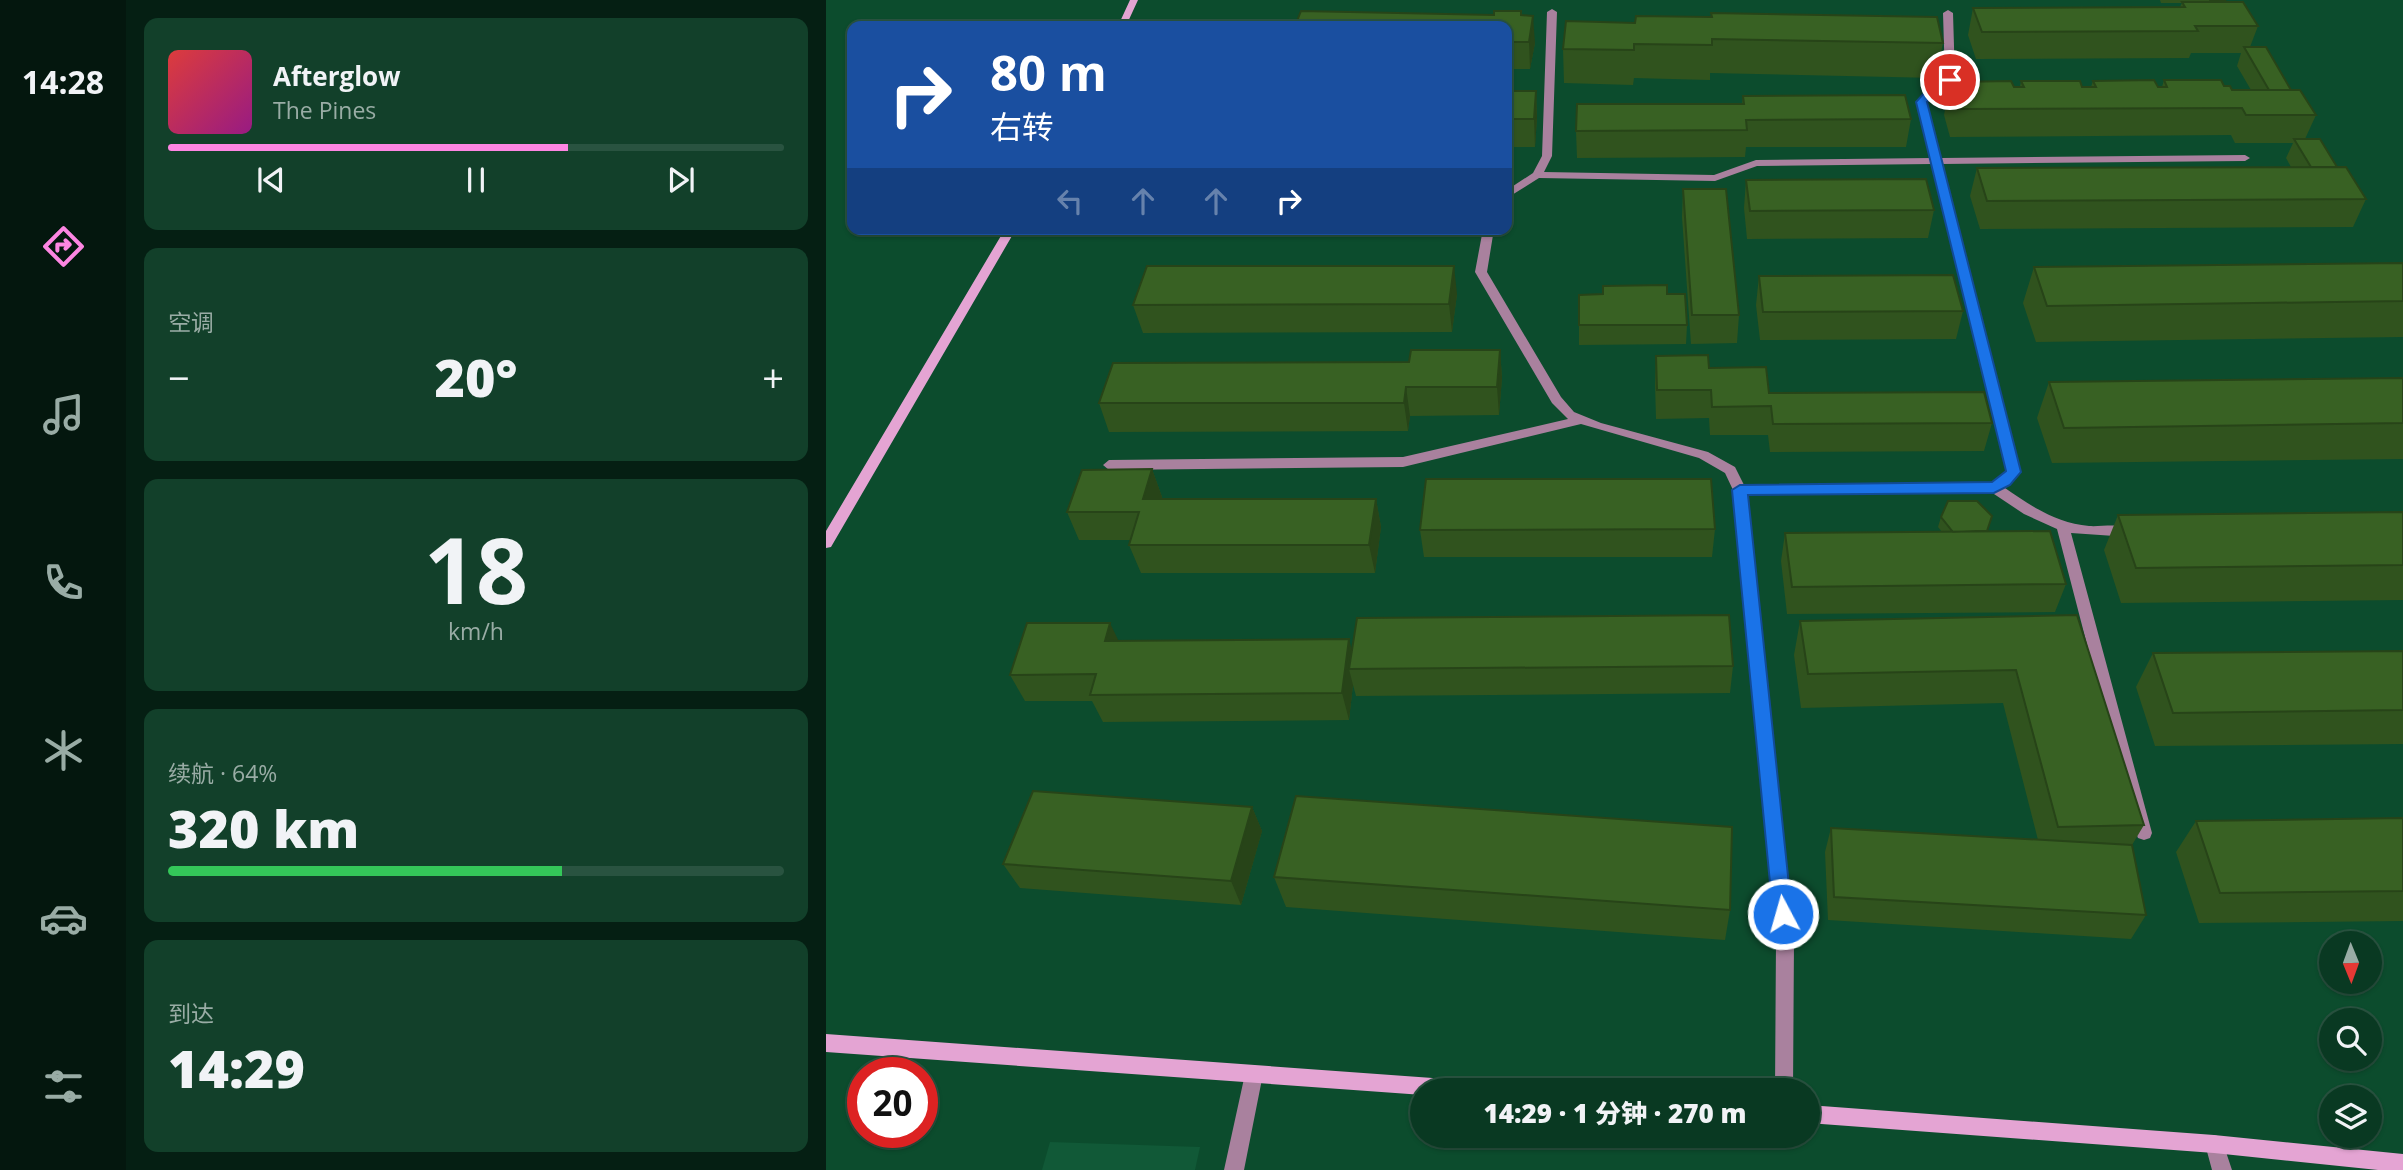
<!DOCTYPE html>
<html lang="zh">
<meta charset="utf-8">
<style>
:root{--surface:#093922;--page:#12402a;--text:#f1f3f6;--muted:#99aca5;--line:#295340;--accent:#fd86e2}
body{margin:0;font-family:"Open Sans","Noto Sans SC",sans-serif;background:var(--page);color:var(--text);height:100vh;display:flex;flex-direction:column;font-size:26px;white-space:nowrap}
*{box-sizing:border-box;margin:0}
p{font-size:23px;color:var(--muted)}
.icon{flex:none;width:38px;height:38px;fill:none;stroke:currentColor;stroke-width:2;stroke-linecap:round;stroke-linejoin:round}
.map{position:relative;flex:1;overflow:hidden}
.side{display:flex;flex-direction:column;gap:18px;padding:18px;background:#051f13;width:700px}
.side>*{flex:none}
.guide{position:absolute;left:21px;top:21px;width:665px;height:214px;border-radius:14px;box-shadow:0 2px 5px #0004,0 0 0 2px var(--line);background:#1a4fa0;color:#fff;overflow:hidden}
.needle{width:46px;rotate:179deg}
.controls{position:absolute;left:1493px;top:931px;display:grid;gap:14px}
.controls a{display:grid;place-items:center;width:63px;height:63px;border-radius:50%;background:var(--surface);box-shadow:0 2px 5px #0004,0 0 0 2px var(--line);font-size:35px}
.speed{position:absolute;left:21px;top:1057px;display:flex;gap:14px;font-size:35px;font-weight:700;text-align:center}
.speed>*{display:grid;place-content:center;width:91px;height:91px;border-radius:50%;background:var(--surface);box-shadow:0 2px 5px #0004,0 0 0 2px var(--line);line-height:1}
.speed .limit{border:10px solid #d22;background:#fff;color:#111}
.pin{position:absolute;display:grid;place-items:center;width:60px;height:60px;color:#fff;margin:-30px;border:4px solid #fff;border-radius:50%;box-shadow:0 2px 7px #0007}
.me{position:absolute;width:77px;margin:-38px;rotate:354deg;stroke-linejoin:round;filter:drop-shadow(0 0 5px #0008)}
.turn{display:flex;align-items:center;gap:24px;height:147px;padding:0 28px;font-size:32px}
.turn .icon{width:91px;height:91px;stroke-width:2.5}
.turn b{display:block;font-size:49px;line-height:60px}
.lanes{display:flex;align-items:center;height:66px;padding:0 28px;background:#0003;justify-content:center;gap:35px;direction:ltr}
.lanes .off{opacity:.35}
.big{font-size:52px;font-weight:800;line-height:1.1}
.side .tile{flex:1;display:flex;flex-direction:column;justify-content:center;gap:10px;min-width:0;padding:0 24px;border-radius:14px;background:var(--page)}
.side .dial{align-items:center;gap:0}
.dial b{font-size:91px;line-height:1}
.song{display:flex;align-items:center;gap:21px}
.cover{width:84px;height:84px;border-radius:10px;background:linear-gradient(135deg,hsl(0 70% 55%),hsl(310 70% 35%))}
.played{height:7px;border-radius:4px;background:linear-gradient(90deg,var(--accent) 65%,var(--line) 65%)}
.keys{display:flex;justify-content:space-around;direction:ltr}
.heat{display:flex;justify-content:space-between;align-items:center;font-size:38px;direction:ltr}
.charge{height:10px;border-radius:5px;background:linear-gradient(90deg,#34c759 64%,var(--line) 0)}
.trip{position:absolute;left:584px;top:1078px;width:410px;height:70px;border-radius:35px;background:var(--surface);box-shadow:0 2px 5px #0004,0 0 0 2px var(--line);font-weight:800;line-height:70px;text-align:center}
main{display:flex;flex:1;min-height:0}
.menu{display:flex;flex-direction:column;width:126px;justify-content:space-around;align-items:center;background:#04170e;color:var(--muted)}
.menu .icon{width:49px;height:49px}
.menu .active{color:var(--accent)}
.menu b{font-size:32px;color:var(--text)}
.map>svg:first-child{display:block}
</style>
<main>
<nav class="menu">
<b>14:28</b>
<svg class="icon active" aria-label="directions" viewBox="0 0 24 24"><path d="M12 3l9 9-9 9-9-9zM9 14v-3h6M13 9l2 2-2 2"/></svg>
<svg class="icon" aria-label="music" viewBox="0 0 24 24"><path d="M9 18V5l10-2v13"/><circle cx="6" cy="18" r="3"/><circle cx="16" cy="16" r="3"/></svg>
<svg class="icon" aria-label="phone" viewBox="0 0 24 24"><path d="M5 4h4l2 5-3 2q2 4 5 5l2-3 5 2v4C11 20 4 13 5 4z"/></svg>
<svg class="icon" aria-label="climate" viewBox="0 0 24 24"><path d="M12 3v18M4 7l16 10M4 17L20 7"/></svg>
<svg class="icon" aria-label="car" viewBox="0 0 24 24"><path d="M5 17H2v-5l4-1 3-4h7l3 4 3 1v5h-3M9 17h6M6 11h13"/><circle cx="7" cy="17" r="2"/><circle cx="17" cy="17" r="2"/></svg>
<svg class="icon" aria-label="filters" viewBox="0 0 24 24"><path d="M4 7h16M4 17h16"/><circle cx="9" cy="7" r="2"/><circle cx="15" cy="17" r="2"/></svg>
</nav>
<section class="side">
<div class="tile">
<div class="song"><i class="cover"></i><div><b>Afterglow</b><p>The Pines</p></div></div>
<div class="played"></div>
<div class="keys"><svg class="icon" aria-label="previous" viewBox="0 0 24 24"><path d="M18 5L8 12l10 7zM5 5v14"/></svg><svg class="icon" aria-label="pause" viewBox="0 0 24 24"><path d="M8 5v14M16 5v14"/></svg><svg class="icon" aria-label="next" viewBox="0 0 24 24"><path d="M6 5l10 7-10 7zM19 5v14"/></svg></div>
</div>
<div class="tile"><p>空调</p>
<div class="heat"><a>−</a><b class="big">20°</b><a>+</a></div>
</div>
<div class="tile dial"><b>18</b><p>km/h</p></div>
<div class="tile"><p>续航 · 64%</p><b class="big">320 km</b><div class="charge"></div></div>
<div class="tile"><p>到达</p><b class="big">14:29</b></div>
</section>
<div class="map">
<svg width="1577" height="1170" viewBox="0 0 1577 1170">
<rect width="100%" height="100%" fill="#0c4c2d"/>
<path fill="#115937" d="M 224,1142 L 374,1147 L 369,1170 L 216,1170 Z"/>
<g fill="none" stroke-linecap="round" stroke-linejoin="round">
<path fill="#a9819e" fill-rule="evenodd" d="M 726,9 L 731,12 L 726,156 L 718,172 L 888,175 L 930,160 L 1105,158 L 1091,102 L 1100,92 L 1119,79 L 1117,13 L 1122,10 L 1127,13 L 1129,80 L 1101,102 L 1115,158 L 1419,155 L 1424,158 L 1419,161 L 1116,164 L 1194,472 L 1184,485 L 1179,488 C 1205,506 1230,523 1263,526 C 1276,527 1301,522 1310,532 L 1303,537 L 1245,533 L 1326,833 L 1324,838 L 1318,840 L 1312,838 L 1310,833 L 1231,529 L 1198,514 L 1165,492 L 921,495 L 968,941 L 967,1090 L 949,1090 L 950,941 L 907,490 L 899,473 L 873,458 L 755,424 L 577,467 L 283,470 L 277,465 L 283,460 L 577,457 L 742,419 L 726,403 L 649,272 L 657,229 L 668,229 L 661,272 L 735,397 L 748,412 L 775,423 L 882,452 L 909,467 L 918,485 L 1166,482 L 1174,479 L 1180,471 L 1106,164 L 931,166 L 889,181 L 713,178 L 681,198 L 681,190 L 707,173 L 716,156 L 721,12 Z"/>
<path fill="#a9819e" fill-rule="evenodd" d="M 428,1065 L 434,1068 L 437,1074 L 418,1170 L 398,1170 L 419,1074 L 422,1068 Z
M 1388,1135 L 1395,1137 L 1406,1170 L 1386,1170 L 1379,1144 L 1381,1137 Z"/>
<path fill="#e4a4d3" fill-rule="evenodd" d="M 304,0 L 312,0 L 300,26 L 292,26 Z
M 179,229 L 190,229 L 5,547 L 0,548 L 0,531 Z
M 0,1034 L 648,1081 L 654,1084 L 657,1090 L 597,1090 L 597,1095 L 0,1052 Z
M 982,1105 L 1388,1135 L 1577,1154 L 1577,1170 L 1552,1170 L 1388,1153 L 982,1123 Z"/>
</g>
<path fill="#30531e" d="M 1334,0 L 1399,0 L 1432,26 L 1424,47 L 1490,115 L 1479,139 L 1511,167 L 1540,199 L 1527,227 L 1154,229 L 1144,196 L 1151,168 L 1465,167 L 1460,158 L 1467,143 L 1409,143 L 1405,135 L 1124,137 L 1118,115 L 1123,88 L 1127,88 L 1129,82 L 1188,87 L 1194,87 L 1195,81 L 1265,87 L 1267,81 L 1332,87 L 1336,87 L 1338,80 L 1398,86 L 1406,90 L 1425,90 L 1411,66 L 1415,53 L 1365,53 L 1363,58 L 1150,59 L 1142,35 L 1147,8 L 1354,7 L 1356,3 L 1335,3 Z
M 695,11 L 696,15 L 709,43 L 704,69 L 681,69 L 681,26 L 668,15 Z
M 740,21 L 1117,43 L 1110,78 L 884,73 L 884,80 L 808,78 L 807,85 L 738,83 L 737,49 Z
M 681,91 L 710,91 L 711,118 L 709,147 L 681,147 Z
M 917,96 L 1085,119 L 1080,147 L 920,147 L 919,157 L 751,158 L 750,131 L 916,104 Z
M 920,180 L 1108,210 L 1102,238 L 921,239 L 918,208 Z
M 857,189 L 913,315 L 911,343 L 865,344 L 856,217 Z
M 1577,263 L 1577,337 L 1210,342 L 1197,303 L 1208,267 Z
M 933,276 L 1137,311 L 1130,339 L 934,340 L 930,305 Z
M 631,294 L 626,332 L 317,333 L 307,305 Z
M 841,294 L 861,325 L 860,344 L 753,345 L 753,325 Z
M 674,350 L 676,378 L 673,415 L 584,416 L 582,431 L 283,432 L 273,403 Z
M 830,356 L 883,368 L 943,393 L 1166,423 L 1158,451 L 944,452 L 942,435 L 884,435 L 883,418 L 830,419 L 829,384 Z
M 1577,378 L 1577,459 L 1226,463 L 1211,418 L 1223,382 Z
M 326,469 L 336,497 L 336,499 L 550,499 L 555,527 L 549,573 L 315,573 L 303,545 L 305,540 L 253,540 L 241,512 Z
M 1577,512 L 1577,600 L 1295,603 L 1278,550 L 1292,515 Z
M 1115,517 L 1161,531 L 1240,584 L 1229,612 L 961,614 L 955,561 L 959,533 L 1116,532 L 1112,527 Z
M 889,529 L 886,557 L 598,557 L 594,530 Z
M 1251,615 L 1318,825 L 1306,845 L 1320,915 L 1305,939 L 1002,920 L 999,852 L 1005,828 L 1212,840 L 1177,703 L 975,708 L 968,655 L 974,621 Z
M 292,641 L 526,650 L 907,666 L 904,693 L 530,696 L 527,685 L 523,720 L 277,722 L 266,701 L 199,701 L 184,675 Z
M 1577,651 L 1577,744 L 1329,746 L 1310,687 L 1327,653 Z
M 426,807 L 436,831 L 415,905 L 194,888 L 177,864 Z
M 1577,818 L 1577,921 L 1373,923 L 1350,852 L 1370,821 Z
M 448,877 L 904,910 L 899,940 L 460,907 Z"/>
<path fill="#274418" d="M 707,16 L 709,43 L 704,69 L 703,42 Z
M 710,91 L 711,118 L 709,147 L 708,119 Z
M 628,266 L 631,294 L 626,332 L 623,304 Z
M 674,350 L 676,378 L 673,415 L 671,387 Z
M 580,387 L 584,416 L 582,431 L 578,403 Z
M 326,469 L 336,497 L 328,527 L 317,499 Z
M 550,499 L 555,527 L 549,573 L 543,545 Z
M 284,623 L 297,650 L 279,641 Z
M 523,639 L 530,666 L 523,669 L 527,685 L 523,720 L 516,693 Z
M 426,807 L 436,831 L 415,905 L 405,881 Z"/>
<path fill="#386123" stroke="#274418" stroke-width="2" d="M 1384,0 L 1399,0 L 1400,2 L 1385,2 Z
M 1356,2 L 1417,2 L 1432,26 L 1369,26 L 1372,31 L 1156,32 L 1147,8 L 1359,7 Z
M 475,11 L 668,15 L 668,11 L 695,11 L 695,15 L 707,16 L 703,42 L 681,42 L 681,26 L 469,26 Z
M 885,13 L 1111,17 L 1117,43 L 886,39 L 886,45 L 808,44 L 808,50 L 737,49 L 740,21 L 809,23 L 810,16 L 886,17 Z
M 1418,47 L 1440,47 L 1465,90 L 1443,90 Z
M 1328,80 L 1332,87 L 1341,87 L 1338,80 L 1395,80 L 1398,86 L 1404,86 L 1406,90 L 1474,90 L 1490,115 L 1420,115 L 1416,108 L 1130,109 L 1123,88 L 1131,88 L 1129,82 L 1185,81 L 1188,87 L 1198,87 L 1195,81 L 1254,81 L 1256,87 L 1270,87 L 1267,81 Z
M 681,91 L 710,91 L 708,119 L 681,119 Z
M 1079,95 L 1085,119 L 920,120 L 921,130 L 750,131 L 751,104 L 918,104 L 917,96 Z
M 1468,139 L 1494,139 L 1511,167 L 1485,167 Z
M 1520,167 L 1540,199 L 1161,201 L 1151,168 Z
M 1100,179 L 1108,210 L 924,211 L 920,180 Z
M 857,189 L 900,189 L 913,315 L 866,315 Z
M 1577,263 L 1577,301 L 1221,306 L 1208,267 Z
M 321,266 L 628,266 L 623,304 L 307,305 Z
M 1127,275 L 1137,311 L 937,312 L 933,276 Z
M 841,285 L 841,294 L 859,294 L 861,325 L 753,325 L 753,295 L 777,294 L 777,286 Z
M 585,350 L 674,350 L 671,387 L 580,387 L 578,403 L 273,403 L 287,363 L 583,362 Z
M 882,355 L 883,368 L 940,367 L 943,393 L 1158,392 L 1166,423 L 947,424 L 945,406 L 886,407 L 885,390 L 831,390 L 830,356 Z
M 1577,378 L 1577,423 L 1238,428 L 1223,382 Z
M 326,469 L 317,499 L 550,499 L 543,545 L 303,545 L 313,512 L 241,512 L 256,470 Z
M 600,479 L 885,479 L 889,529 L 594,530 Z
M 1122,501 L 1151,501 L 1166,516 L 1161,531 L 1127,532 L 1115,517 Z
M 1577,512 L 1577,565 L 1310,568 L 1292,515 Z
M 1224,531 L 1240,584 L 966,587 L 959,533 Z
M 903,615 L 907,666 L 523,669 L 531,618 Z
M 1251,615 L 1318,825 L 1232,827 L 1190,670 L 982,674 L 974,621 Z
M 201,623 L 284,623 L 279,641 L 523,639 L 516,693 L 264,695 L 270,674 L 184,675 Z
M 1577,651 L 1577,710 L 1347,713 L 1327,653 Z
M 207,791 L 426,807 L 405,881 L 177,864 Z
M 470,796 L 906,827 L 904,910 L 448,877 Z
M 1577,818 L 1577,891 L 1394,893 L 1370,821 Z
M 1005,828 L 1306,845 L 1320,915 L 1008,897 Z"/>
<path fill="#1a73e8" stroke="#114b97" stroke-width="2" d="M 1124,77 L 1128,78 L 1128,82 L 1101,102 L 1195,472 L 1184,485 L 1168,493 L 922,495 L 966,914 L 963,920 L 957,923 L 950,920 L 947,914 L 906,490 L 914,485 L 1166,482 L 1180,471 L 1090,102 L 1099,92 Z"/>
</svg>
<div class="controls">
<a><svg class="needle" viewBox="-14 -14 28 28"><path d="M0-13l5 13h-10z" fill="#e53935"/><path d="M0 13l5-13h-10z" fill="#99aca5"/></svg></a>
<a><svg class="icon" aria-label="search" viewBox="0 0 24 24"><circle cx="10" cy="10" r="6"/><path d="M15 15l6 6"/></svg></a>
<a><svg class="icon" aria-label="layers" viewBox="0 0 24 24"><path d="M12 4l9 5-9 5-9-5zM3 14l9 5 9-5"/></svg></a>
</div>
<div class="speed"><div class="limit">20</div></div>
<div class="pin" style="left:1124px;top:80px;background:#d93025"><svg class="icon" aria-label="arrive" viewBox="0 0 24 24"><path d="M6 21V4h12l-3 4 3 4H6"/></svg></div>
<svg class="me" style="left:957px;top:914px" viewBox="-20 -20 40 40"><circle r="17" fill="#1a73e8" stroke="#fff" stroke-width="3"/><path d="M0-11L8 9 0 5-8 9z" fill="#fff"/></svg>
<div class="trip">14:29 · 1 分钟 · 270 m</div>
<div class="guide">
<div class="turn"><svg class="icon" aria-label="right" viewBox="0 0 24 24"><path d="M7 20v-9h11M14 6l5 5-5 5"/></svg><div><b>80 m</b>右转</div></div>
<div class="lanes"><svg class="icon off" aria-label="left" viewBox="0 0 24 24"><path d="M17 20v-9H6M10 6l-5 5 5 5"/></svg><svg class="icon off" aria-label="ahead" viewBox="0 0 24 24"><path d="M12 20V5M6 11l6-6 6 6"/></svg><svg class="icon off" aria-label="ahead" viewBox="0 0 24 24"><path d="M12 20V5M6 11l6-6 6 6"/></svg><svg class="icon" aria-label="right" viewBox="0 0 24 24"><path d="M7 20v-9h11M14 6l5 5-5 5"/></svg></div>
</div>
</div>
</main>
